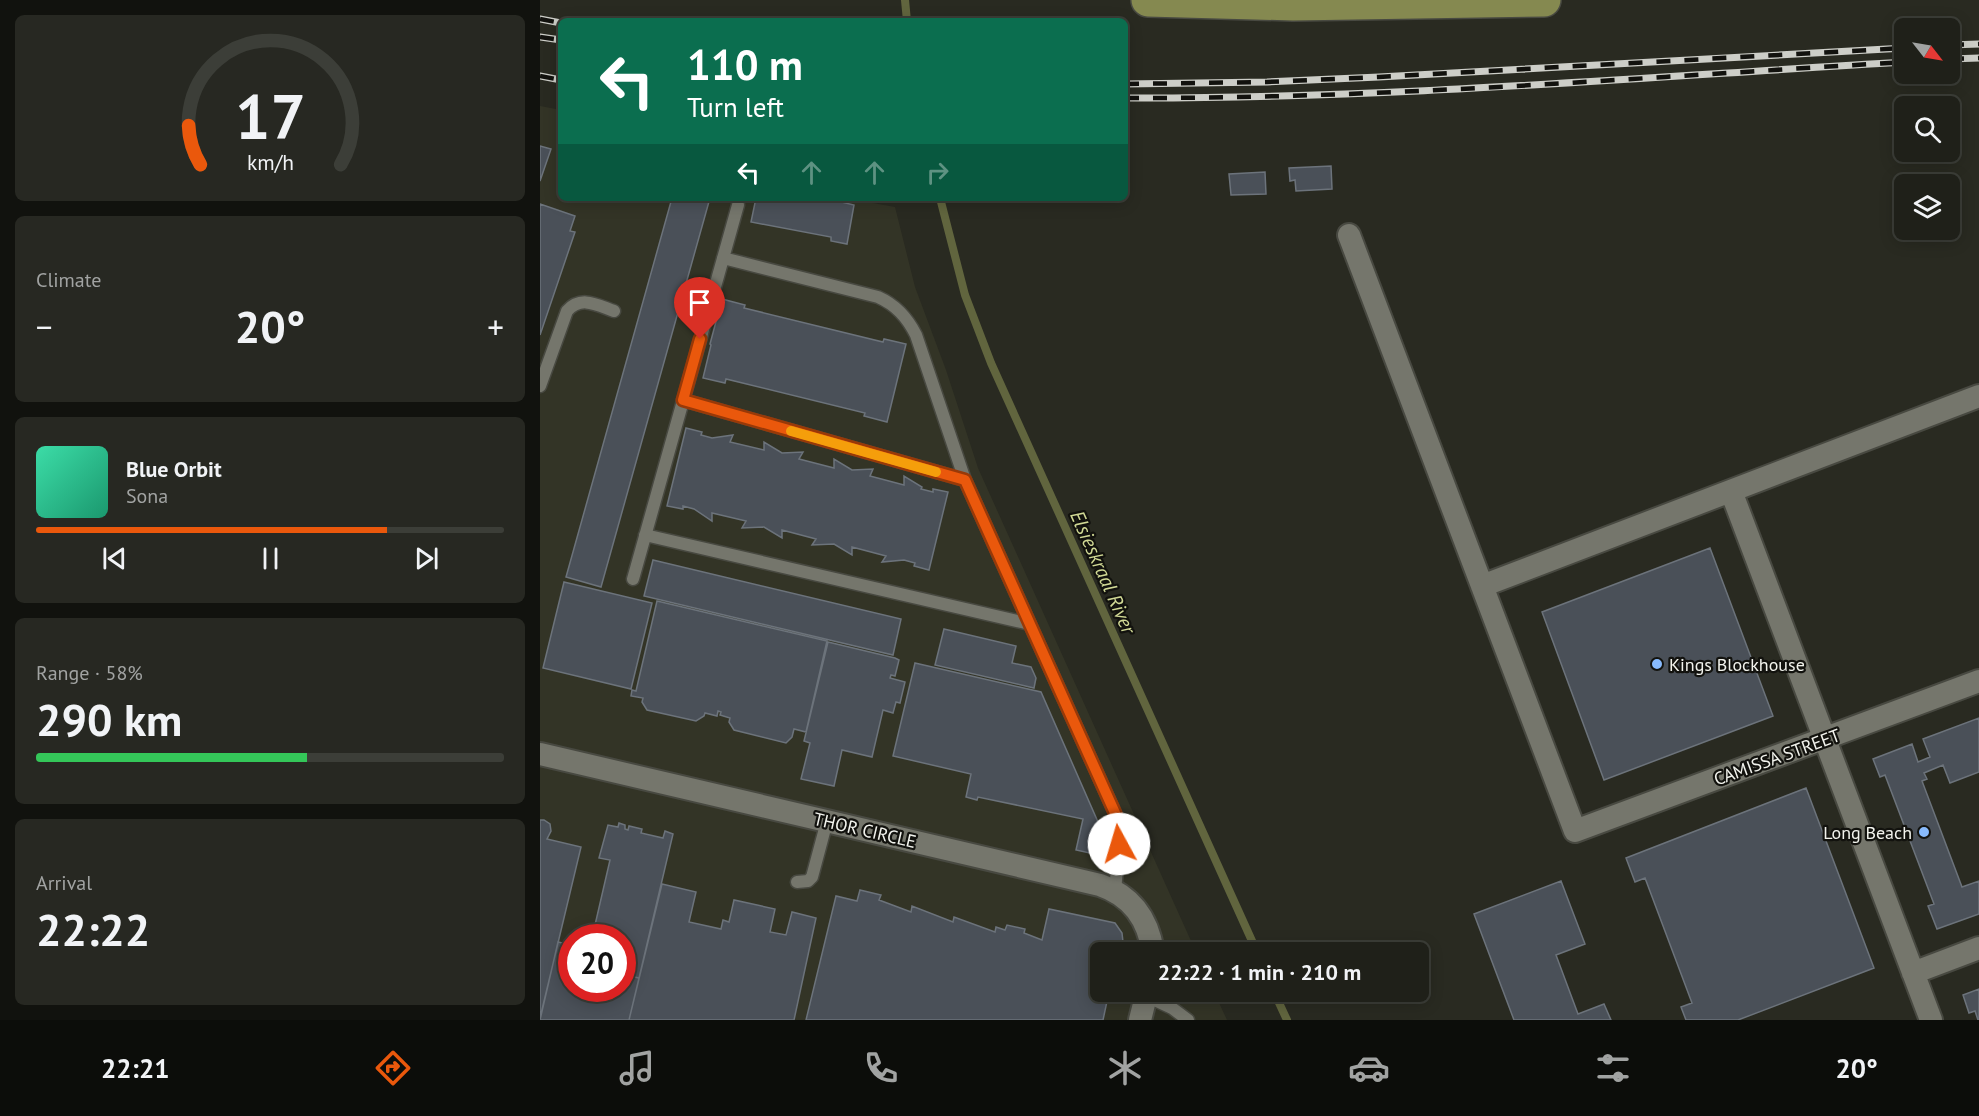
<!DOCTYPE html>
<meta charset="utf-8">
<style>
:root{--surface:#1f2019;--page:#272822;--text:#f1f3f6;--muted:#a1a3a2;--line:#3c3e38;--accent:#ea580c}
body{margin:0;font-family:"PT Sans",sans-serif;background:var(--page);color:var(--text);height:100vh;display:flex;flex-direction:column;font-size:22px;white-space:nowrap}
*{box-sizing:border-box;margin:0}
p{font-size:20px;color:var(--muted)}
.icon{flex:none;width:33px;height:33px;fill:none;stroke:currentColor;stroke-width:2;stroke-linecap:round;stroke-linejoin:round}
.map{position:relative;flex:1;overflow:hidden}
.side{display:flex;flex-direction:column;gap:15px;padding:15px;background:#11120e;width:540px}
.side>*{flex:none}
.top-card{position:absolute;left:18px;top:18px;width:570px;height:183px;border-radius:9px;box-shadow:0 3px 15px #0003,0 0 0 2px var(--line);background:#0b6e4f;color:#fff;overflow:hidden}
.needle{width:39px;rotate:121deg}
.fabs{position:absolute;left:1354px;top:18px;display:grid;gap:12px}
.fabs a{display:grid;place-items:center;width:66px;height:66px;border-radius:9px;background:var(--surface);box-shadow:0 3px 15px #0003,0 0 0 2px var(--line);font-size:30px}
.speed{position:absolute;left:18px;top:924px;display:flex;gap:12px;font-size:30px;font-weight:700;text-align:center}
.speed>*{display:grid;place-content:center;width:78px;height:78px;border-radius:50%;background:var(--surface);box-shadow:0 3px 15px #0003,0 0 0 2px var(--line);line-height:1}
.speed .limit{border:9px solid #d22;background:#fff;color:#111}
.pin{position:absolute;display:grid;place-items:center;width:51px;height:51px;color:#fff;margin:-62px -26px;border-radius:50% 50% 50% 0;rotate:-45deg;box-shadow:0 0 6px #0007}
.pin .icon{rotate:45deg}
.me{position:absolute;width:66px;margin:-33px;rotate:354deg;stroke-linejoin:round;filter:drop-shadow(0 0 4px #0008)}
.turn{display:flex;align-items:center;gap:21px;height:126px;padding:0 30px;font-size:27px}
.turn .icon{width:78px;height:78px;stroke-width:2.5}
.turn b{display:block;font-size:42px;line-height:51px}
.lanes{display:flex;align-items:center;height:57px;padding:0 30px;background:#0003;justify-content:center;gap:30px;direction:ltr}
.lanes .off{opacity:.35}
.big{font-size:45px;font-weight:600;line-height:1.1}
.side .card{flex:1;display:flex;flex-direction:column;justify-content:center;gap:9px;min-width:0;padding:0 21px;border-radius:9px;background:var(--page)}
.side .dial{align-items:center;gap:0}
.dial svg{height:156px;overflow:visible;fill:none;stroke:var(--line);stroke-width:7;stroke-linecap:round;text-anchor:middle}
.dial text{fill:var(--text);stroke:none}
.song{display:flex;align-items:center;gap:18px}
.cover{width:72px;height:72px;border-radius:9px;background:linear-gradient(135deg,hsl(160 70% 55%),hsl(160 70% 35%))}
.played{height:6px;border-radius:3px;background:linear-gradient(90deg,var(--accent) 75%,var(--line) 75%)}
.keys{display:flex;justify-content:space-around;direction:ltr}
.heat{display:flex;justify-content:space-between;align-items:center;font-size:33px;direction:ltr}
.charge{height:9px;border-radius:4px;background:linear-gradient(90deg,#34c759 58%,var(--line) 0)}
.trip{position:absolute;left:550px;top:942px;width:339px;height:60px;border-radius:9px;background:var(--surface);box-shadow:0 3px 15px #0003,0 0 0 2px var(--line);font-weight:600;line-height:60px;text-align:center}
.menu{display:flex;height:96px;justify-content:space-around;align-items:center;background:#0c0d0a;color:var(--muted)}
.menu .icon{width:42px;height:42px}
.menu .active{color:var(--accent)}
.menu b{font-size:27px;color:var(--text)}
main{display:flex;flex:1;min-height:0}
.map>svg:first-child{display:block}
</style>
<main>
<section class="side">
<div class="card dial"><svg viewBox="0 0 100 80">
<path d="M14 69A42 42 0 1 1 86 69"/>
<path d="M14 69A42 42 0 0 1 8 49" stroke="#ea580c"/>
<text x="50" y="56" font-size="32" font-weight="700">17</text>
<text x="50" y="72" font-size="11">km/h</text>
</svg></div>
<div class="card"><p>Climate</p>
<div class="heat"><a>−</a><b class="big">20°</b><a>+</a></div>
</div>
<div class="card">
<div class="song"><i class="cover"></i><div><b>Blue Orbit</b><p>Sona</p></div></div>
<div class="played"></div>
<div class="keys"><svg class="icon" aria-label="previous" viewBox="0 0 24 24"><path d="M18 5L8 12l10 7zM5 5v14"/></svg><svg class="icon" aria-label="pause" viewBox="0 0 24 24"><path d="M8 5v14M16 5v14"/></svg><svg class="icon" aria-label="next" viewBox="0 0 24 24"><path d="M6 5l10 7-10 7zM19 5v14"/></svg></div>
</div>
<div class="card"><p>Range · 58%</p><b class="big">290 km</b><div class="charge"></div></div>
<div class="card"><p>Arrival</p><b class="big">22:22</b></div>
</section>
<div class="map">
<svg width="1439" height="1020" viewBox="0 0 1439 1020">
<rect width="100%" height="100%" fill="#292a21"/>
<path fill="#333426" fill-rule="evenodd" d="M 0,106 L 21,110 L 21,198 L 305,198 L 355,207 L 375,287 L 406,370 L 438,468 L 656,952 L 561,952 L 561,992 L 674,992 L 687,1020 L 0,1020 ZM 32,938 L 82,938 L 82,988 L 32,988 Z"/>
<g fill="none" stroke-linecap="round" stroke-linejoin="round">
<path stroke="#61653e" stroke-width="8" d="M 365,0 L 367,21
M 400,198 L 425,295 L 451,363 L 717,952
M 734,992 L 747,1020"/>
</g>
<path fill="#4a5058" stroke="#6c737b" stroke-width="1.5" d="M 0,146 L 11,149 L 0,181 Z
M 791,166 L 792,189 L 756,191 L 755,180 L 750,181 L 749,168 Z
M 725,172 L 726,194 L 691,195 L 689,174 Z
M 132,198 L 170,198 L 61,587 L 26,577 Z
M 216,198 L 285,198 L 314,205 L 307,244 L 291,241 L 291,237 L 211,222 Z
M 0,204 L 35,216 L 30,231 L 35,232 L 0,335 Z
M 182,299 L 205,305 L 204,308 L 343,342 L 344,339 L 366,344 L 347,422 L 324,416 L 325,413 L 186,379 L 185,383 L 163,378 L 171,345 L 170,344 Z
M 146,428 L 162,432 L 161,435 L 172,438 L 193,435 L 190,442 L 224,450 L 224,442 L 242,453 L 263,452 L 259,459 L 294,468 L 294,459 L 312,470 L 333,469 L 330,476 L 364,485 L 364,476 L 382,487 L 381,489 L 393,492 L 393,489 L 408,492 L 389,570 L 374,566 L 375,563 L 364,560 L 342,562 L 346,556 L 312,547 L 312,555 L 294,544 L 272,545 L 276,539 L 242,530 L 242,538 L 224,527 L 202,528 L 206,521 L 172,513 L 172,521 L 154,509 L 143,506 L 143,509 L 127,506 Z
M 1170,548 L 1233,716 L 1064,780 L 1002,612 Z
M 113,560 L 361,619 L 353,655 L 104,596 Z
M 24,582 L 112,603 L 91,689 L 3,668 Z
M 117,601 L 287,641 L 266,732 L 254,729 L 252,737 L 246,743 L 194,730 L 189,722 L 190,718 L 180,715 L 181,712 L 178,711 L 177,716 L 165,713 L 164,716 L 156,721 L 107,710 L 102,702 L 103,698 L 91,696 L 92,690 L 96,691 Z
M 404,629 L 476,646 L 472,663 L 491,667 L 496,678 L 494,688 L 395,665 Z
M 288,642 L 355,658 L 359,660 L 355,676 L 351,675 L 350,678 L 365,682 L 360,703 L 356,702 L 353,713 L 343,710 L 332,757 L 302,750 L 294,786 L 261,779 L 270,743 L 264,741 Z
M 375,663 L 501,692 L 565,838 L 554,854 L 536,850 L 543,819 L 438,797 L 437,800 L 426,797 L 431,774 L 353,756 Z
M 1439,718 L 1439,772 L 1410,783 L 1403,765 L 1384,773 L 1387,779 L 1382,781 L 1422,887 L 1439,881 L 1439,914 L 1397,929 L 1388,906 L 1394,904 L 1345,775 L 1340,777 L 1333,759 L 1372,744 L 1378,762 L 1390,757 L 1383,739 Z
M 1266,788 L 1334,968 L 1198,1020 L 1146,1020 L 1141,1007 L 1152,1003 L 1105,878 L 1095,882 L 1086,858 Z
M 0,820 L 4,820 L 10,824 L 11,831 L 7,839 L 41,847 L 0,1018 Z
M 79,823 L 85,825 L 85,829 L 88,830 L 89,826 L 102,829 L 101,833 L 123,838 L 125,831 L 133,834 L 99,978 L 82,974 L 82,938 L 52,938 L 70,860 L 59,858 L 68,825 L 78,827 Z
M 1021,881 L 1045,944 L 1016,955 L 1038,1014 L 1064,1004 L 1071,1020 L 974,1020 L 934,914 Z
M 122,884 L 156,892 L 149,922 L 181,929 L 183,920 L 189,922 L 194,900 L 235,909 L 230,932 L 246,935 L 252,912 L 276,918 L 254,1020 L 89,1020 Z
M 320,890 L 341,895 L 339,900 L 371,912 L 372,906 L 413,922 L 414,917 L 455,932 L 456,927 L 465,930 L 467,925 L 485,929 L 484,933 L 502,940 L 509,909 L 575,923 L 582,933 L 583,942 L 579,952 L 561,952 L 561,992 L 569,992 L 563,1020 L 266,1020 L 296,896 L 317,901 Z
M 18,942 L 32,945 L 32,988 L 82,988 L 82,974 L 99,978 L 89,1020 L 0,1020 Z
M 1439,989 L 1439,1020 L 1438,1020 L 1435,1011 L 1429,1013 L 1423,995 Z"/>
<g fill="none" stroke-linecap="round" stroke-linejoin="round">
<g stroke="#484941" stroke-width="15">
<path id="service" d="M 183,258 L 338,297 C 356,305 367,317 376,335 L 425,480 L 575,813 L 580,836 L 575,891
M 0,386 L 27,311 C 41,295 57,305 74,311
M 143,400 L 425,480
M 105,535 L 490,624
M 93,579 L 198,205
M 257,882 L 268,881 L 272,877 L 287,821
M 606,996 L 632,1008 L 648,1020"/>
</g>
<g stroke="#484941" stroke-width="26">
<path id="minor" d="M 809,235 L 1035,831 L 1439,681
M 1191,491 L 1391,1020
M 942,586 L 1439,396
M 0,754 L 560,885 C 592,896 608,919 613,952
M 1373,973 L 1439,948
M 600,1020 L 607,992"/>
</g>
<g stroke="#484941" stroke-width="36">
<path id="primary" d="M 608,0 L 753,4 L 1004,0"/>
</g>
<use href="#service" stroke="#75766c" stroke-width="12"/>
<use href="#minor" stroke="#75766c" stroke-width="22"/>
<use href="#primary" stroke="#858950" stroke-width="33"/>
<g stroke="#cdcec8" stroke-width="7">
<path id="rail" d="M 0,19 L 21,23
M 0,37 L 21,40
M 1410,45 L 1439,44
M 1410,59 L 1439,58
M 0,76 L 21,80
M 585,84 L 727,82 L 839,77 L 1365,48
M 585,98 C 845,99 1105,77 1365,62"/>
</g>
<use href="#rail" stroke="#12120e" stroke-width="4.5" stroke-dasharray="14" stroke-linecap="butt"/>
</g>
<g fill="none" stroke-linecap="round" stroke-linejoin="round">
<g stroke="#983908" stroke-width="15">
<path id="route" d="M 160,339 L 143,400 L 425,480 L 575,813 L 579,828 L 579,844"/>
</g>
<use href="#route" stroke="#ea580c" stroke-width="10"/>
<path stroke="#f59e0b" stroke-width="10" d="M 251,431 L 396,472"/>
</g>
<g fill="#88bafc" stroke="#12120e" stroke-width="2">
<circle cx="1117" cy="664" r="6"/>
<circle cx="1384" cy="832" r="6"/>
</g>
<g text-anchor="middle" dominant-baseline="central" stroke-width="4.5" stroke-linejoin="round" paint-order="stroke">
<g font-size="18" fill="#f2f3ed" stroke="#12120e" text-anchor="start">
<text x="1129" y="664">Kings Blockhouse</text>
<text x="1372" y="832" text-anchor="end">Long Beach</text>
</g>
<g font-size="18" fill="#f2f3ed" stroke="#12120e">
<text transform="translate(1237 757) rotate(-20)">CAMISSA STREET</text>
<text transform="translate(325 830) rotate(13)">THOR CIRCLE</text>
</g>
<g font-size="20" font-style="italic" fill="#d1d995" stroke="#12120e">
<text transform="translate(563 572) rotate(66)">Elsieskraal River</text>
</g>
</g>
</svg>
<div class="fabs">
<a><svg class="needle" viewBox="-14 -14 28 28"><path d="M0-13l5 13h-10z" fill="#e53935"/><path d="M0 13l5-13h-10z" fill="#a1a3a2"/></svg></a>
<a><svg class="icon" aria-label="search" viewBox="0 0 24 24"><circle cx="10" cy="10" r="6"/><path d="M15 15l6 6"/></svg></a>
<a><svg class="icon" aria-label="layers" viewBox="0 0 24 24"><path d="M12 4l9 5-9 5-9-5zM3 14l9 5 9-5"/></svg></a>
</div>
<div class="speed"><div class="limit">20</div></div>
<div class="pin" style="left:160px;top:339px;background:#d93025"><svg class="icon" aria-label="arrive" viewBox="0 0 24 24"><path d="M6 21V4h12l-3 4 3 4H6"/></svg></div>
<svg class="me" style="left:579px;top:844px" viewBox="-20 -20 40 40"><circle r="19" fill="#fff"/><path d="M0-13L10 11 0 6-10 11z" fill="#ea580c"/></svg>
<div class="trip">22:22 · 1 min · 210 m</div>
<div class="top-card">
<div class="turn"><svg class="icon" aria-label="left" viewBox="0 0 24 24"><path d="M17 20v-9H6M10 6l-5 5 5 5"/></svg><div><b>110 m</b>Turn left</div></div>
<div class="lanes"><svg class="icon" aria-label="left" viewBox="0 0 24 24"><path d="M17 20v-9H6M10 6l-5 5 5 5"/></svg><svg class="icon off" aria-label="ahead" viewBox="0 0 24 24"><path d="M12 20V5M6 11l6-6 6 6"/></svg><svg class="icon off" aria-label="ahead" viewBox="0 0 24 24"><path d="M12 20V5M6 11l6-6 6 6"/></svg><svg class="icon off" aria-label="right" viewBox="0 0 24 24"><path d="M7 20v-9h11M14 6l5 5-5 5"/></svg></div>
</div>
</div>
</main>
<nav class="menu">
<b>22:21</b>
<svg class="icon active" aria-label="directions" viewBox="0 0 24 24"><path d="M12 3l9 9-9 9-9-9zM9 14v-3h6M13 9l2 2-2 2"/></svg>
<svg class="icon" aria-label="music" viewBox="0 0 24 24"><path d="M9 18V5l10-2v13"/><circle cx="6" cy="18" r="3"/><circle cx="16" cy="16" r="3"/></svg>
<svg class="icon" aria-label="phone" viewBox="0 0 24 24"><path d="M5 4h4l2 5-3 2q2 4 5 5l2-3 5 2v4C11 20 4 13 5 4z"/></svg>
<svg class="icon" aria-label="climate" viewBox="0 0 24 24"><path d="M12 3v18M4 7l16 10M4 17L20 7"/></svg>
<svg class="icon" aria-label="car" viewBox="0 0 24 24"><path d="M5 17H2v-5l4-1 3-4h7l3 4 3 1v5h-3M9 17h6M6 11h13"/><circle cx="7" cy="17" r="2"/><circle cx="17" cy="17" r="2"/></svg>
<svg class="icon" aria-label="filters" viewBox="0 0 24 24"><path d="M4 7h16M4 17h16"/><circle cx="9" cy="7" r="2"/><circle cx="15" cy="17" r="2"/></svg>
<b>20°</b>
</nav>
